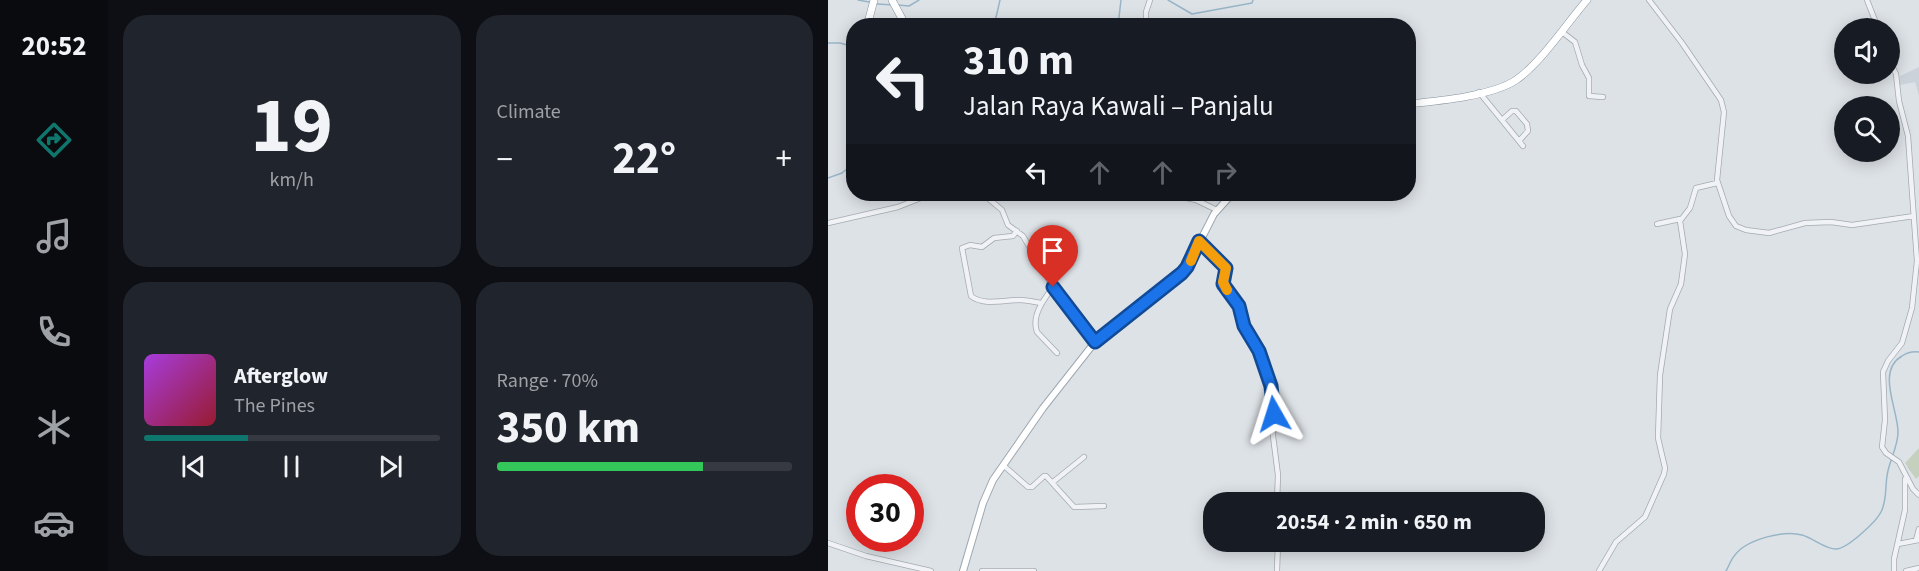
<!DOCTYPE html>
<meta charset="utf-8">
<style>
:root{--surface:#171b24;--page:#20242c;--text:#f1f3f6;--muted:#9ea1a6;--line:#363941;--accent:#0f766e}
body{margin:0;font-family:"Source Sans 3",sans-serif;background:var(--page);color:var(--text);height:100vh;display:flex;flex-direction:column;font-size:22px;white-space:nowrap}
*{box-sizing:border-box;margin:0}
p{font-size:20px;color:var(--muted)}
.icon{flex:none;width:33px;height:33px;fill:none;stroke:currentColor;stroke-width:2;stroke-linecap:round;stroke-linejoin:round}
.map{position:relative;flex:1;overflow:hidden}
.panel{display:flex;flex-direction:column;gap:15px;padding:15px;background:#0d0f14;width:720px}
.panel>*{flex:none}
.guide{position:absolute;left:18px;top:18px;width:570px;height:183px;border-radius:24px;box-shadow:0 3px 15px #0003;background:#171b24;color:var(--text);overflow:hidden}
.buttons{position:absolute;left:1006px;top:18px;display:grid;gap:12px}
.buttons a{display:grid;place-items:center;width:66px;height:66px;border-radius:50%;background:var(--surface);box-shadow:0 3px 15px #0003;font-size:30px}
.speed{position:absolute;left:18px;top:474px;display:flex;gap:12px;font-size:30px;font-weight:700;text-align:center}
.speed>*{display:grid;place-content:center;width:78px;height:78px;border-radius:50%;background:var(--surface);box-shadow:0 3px 15px #0003;line-height:1}
.speed .limit{border:9px solid #d22;background:#fff;color:#111}
.pin{position:absolute;display:grid;place-items:center;width:51px;height:51px;color:#fff;margin:-62px -26px;border-radius:50% 50% 50% 0;rotate:-45deg;box-shadow:0 0 6px #0007}
.pin .icon{rotate:45deg}
.me{position:absolute;width:66px;margin:-33px;rotate:354deg;stroke-linejoin:round;filter:drop-shadow(0 0 4px #0008)}
.turn{display:flex;align-items:center;gap:21px;height:126px;padding:0 18px;font-size:27px}
.turn .icon{width:78px;height:78px;stroke-width:2.5}
.turn b{display:block;font-size:42px;line-height:51px}
.lanes{display:flex;align-items:center;height:57px;padding:0 18px;background:#0003;justify-content:center;gap:30px;direction:ltr}
.lanes .off{opacity:.35}
.big{font-size:45px;font-weight:700;line-height:1.1}
.panel .widget{flex:1;display:flex;flex-direction:column;justify-content:center;gap:9px;min-width:0;padding:0 21px;border-radius:24px;background:var(--page)}
.panel .dial{align-items:center;gap:0}
.dial b{font-size:78px;line-height:1}
.song{display:flex;align-items:center;gap:18px}
.cover{width:72px;height:72px;border-radius:9px;background:linear-gradient(135deg,hsl(280 70% 55%),hsl(350 70% 35%))}
.played{height:6px;border-radius:3px;background:linear-gradient(90deg,var(--accent) 35%,var(--line) 35%)}
.keys{display:flex;justify-content:space-around;direction:ltr}
.heat{display:flex;justify-content:space-between;align-items:center;font-size:33px;direction:ltr}
.charge{height:9px;border-radius:4px;background:linear-gradient(90deg,#34c759 70%,var(--line) 0)}
.panel .tiles{flex:1;display:grid;gap:15px;grid-template-columns:repeat(2,1fr)}
.trip{position:absolute;left:375px;top:492px;width:342px;height:60px;border-radius:24px;background:var(--surface);box-shadow:0 3px 15px #0003;font-weight:700;line-height:60px;text-align:center}
main{display:flex;flex:1;min-height:0}
.dock{display:flex;flex-direction:column;width:108px;justify-content:space-around;align-items:center;background:#090b0e;color:var(--muted)}
.dock .icon{width:42px;height:42px}
.dock .selected{color:var(--accent)}
.dock b{font-size:27px;color:var(--text)}
.map>svg:first-child{display:block}
</style>
<main>
<nav class="dock">
<b>20:52</b>
<svg class="icon selected" aria-label="directions" viewBox="0 0 24 24"><path d="M12 3l9 9-9 9-9-9zM9 14v-3h6M13 9l2 2-2 2"/></svg>
<svg class="icon" aria-label="music" viewBox="0 0 24 24"><path d="M9 18V5l10-2v13"/><circle cx="6" cy="18" r="3"/><circle cx="16" cy="16" r="3"/></svg>
<svg class="icon" aria-label="phone" viewBox="0 0 24 24"><path d="M5 4h4l2 5-3 2q2 4 5 5l2-3 5 2v4C11 20 4 13 5 4z"/></svg>
<svg class="icon" aria-label="climate" viewBox="0 0 24 24"><path d="M12 3v18M4 7l16 10M4 17L20 7"/></svg>
<svg class="icon" aria-label="car" viewBox="0 0 24 24"><path d="M5 17H2v-5l4-1 3-4h7l3 4 3 1v5h-3M9 17h6M6 11h13"/><circle cx="7" cy="17" r="2"/><circle cx="17" cy="17" r="2"/></svg>
</nav>
<section class="panel">
<div class="tiles">
<div class="widget dial"><b>19</b><p>km/h</p></div>
<div class="widget"><p>Climate</p>
<div class="heat"><a>−</a><b class="big">22°</b><a>+</a></div>
</div>
<div class="widget">
<div class="song"><i class="cover"></i><div><b>Afterglow</b><p>The Pines</p></div></div>
<div class="played"></div>
<div class="keys"><svg class="icon" aria-label="previous" viewBox="0 0 24 24"><path d="M18 5L8 12l10 7zM5 5v14"/></svg><svg class="icon" aria-label="pause" viewBox="0 0 24 24"><path d="M8 5v14M16 5v14"/></svg><svg class="icon" aria-label="next" viewBox="0 0 24 24"><path d="M6 5l10 7-10 7zM19 5v14"/></svg></div>
</div>
<div class="widget"><p>Range · 70%</p><b class="big">350 km</b><div class="charge"></div></div>
</div>
</section>
<div class="map">
<svg width="1091" height="571" viewBox="0 0 1091 571">
<defs>
<pattern id="forest-firs" width="22" height="20" patternUnits="userSpaceOnUse" patternTransform="scale(1.5)"><rect width="22" height="20" fill="#c5d1be"/><path d="M5 1l3.5 6h-7zM16 11l3.5 6h-7z" fill="#a9b4a4"/></pattern>
</defs>
<rect width="100%" height="100%" fill="#dde2e7"/>
<path fill="#cbd2d9" d="M 1091,67 L 1091,96 L 1087,82 L 1072,85 L 1072,76 Z"/>
<path fill="url(#forest-firs)" d="M 1091,448 L 1091,476 L 1088,479 L 1077,463 Z"/>
<g fill="none" stroke-linecap="round" stroke-linejoin="round">
<path stroke="#98b5c7" stroke-width="1.5" d="M 30,0 L 41,2
M 340,0 L 364,14 L 424,3 L 425,0
M 49,4 L 65,5
M 70,5 L 81,6 L 91,0
M 166,26 L 172,0
M 290,26 L 293,0
M 0,43 L 12,43 L 26,47
M 0,178 L 14,173 L 26,163
M 898,571 C 901,566 903,559 907,555 C 919,539 956,530 974,535 C 985,538 997,549 1008,549 C 1019,549 1048,522 1053,512 C 1059,500 1057,489 1059,476 C 1061,461 1070,447 1070,432 C 1070,409 1048,371 1074,356 C 1080,352 1084,351 1091,352"/>
<g stroke="#a3aab1" stroke-width="6">
<path id="minor" d="M 821,0 L 854,43 L 893,100 L 896,112 L 889,180 L 901,216 L 908,226 L 918,230 L 941,233 L 977,223 L 1003,222 L 1024,225 L 1086,216
M 1039,0 L 1050,28
M 318,26 L 318,12 L 322,0
M 734,32 L 747,42 L 754,65 L 761,78 L 761,96 L 775,97
M 1062,62 L 1068,74 L 1071,101 L 1080,136 L 1089,261 L 1084,308 L 1074,343 L 1060,361 L 1055,372 L 1057,420 L 1054,447 L 1058,453 L 1071,462 L 1085,489 L 1091,495
M 651,92 L 695,146
M 674,120 L 684,111 L 688,111 L 699,124 L 700,131 L 691,141
M 155,194 L 174,210 L 180,225 L 195,236 L 225,287 L 267,342
M 344,195 L 368,200 L 389,210
M 0,223 L 70,207 L 103,194
M 829,224 L 852,219
M 189,231 L 185,236 L 166,238 L 154,247 L 142,245 L 134,248 L 143,296 C 155,306 177,300 192,300 C 199,300 206,302 213,303
M 371,241 L 398,268 L 395,284 L 411,306 L 415,326 L 429,347 L 441,380 L 445,404 L 445,436 L 450,475 L 449,502
M 225,287 C 216,299 203,316 209,332 L 229,353
M 175,465 L 200,487 L 204,487 L 216,476 L 218,476 L 246,507 L 276,506
M 225,482 L 256,457
M 1088,540 L 1091,529
M 0,543 L 38,556 L 103,571
M 1070,544 L 1091,540
M 154,571 L 206,571
M 449,571 L 450,542
M 771,571 L 788,542 L 817,517 L 836,474 L 837,468 L 830,438 L 832,375 L 842,309 L 853,284 L 857,254 L 852,221 L 862,208 L 868,188 L 889,183
M 1066,571 L 1066,559 L 1077,510 L 1077,479
M 1078,571 L 1091,568"/>
</g>
<g stroke="#9da8b2" stroke-width="8">
<path id="major" d="M 135,571 L 155,503 L 165,480 L 215,408 L 267,342 L 354,274 L 359,267 L 386,214 L 404,194"/>
</g>
<g stroke="#85919d" stroke-width="8">
<path id="highway" d="M 64,0 L 78,26
M 39,26 L 46,0
M 580,104 C 610,101 664,96 688,80 C 713,63 739,23 759,0"/>
</g>
<use href="#minor" stroke="#f0f2f5" stroke-width="4.5"/>
<use href="#major" stroke="#fff" stroke-width="6"/>
<use href="#highway" stroke="#fff" stroke-width="7"/>
</g>
<g fill="none" stroke-linecap="round" stroke-linejoin="round">
<g stroke="#114b97" stroke-width="15">
<path id="route" d="M 225,287 L 267,342 L 354,273 L 359,267 L 371,241 L 398,268 L 395,284 L 411,306 L 416,326 L 431,351 L 443,386 L 446,414"/>
</g>
<use href="#route" stroke="#1a73e8" stroke-width="10"/>
<path stroke="#f59e0b" stroke-width="10" d="M 363,261 L 371,241 L 398,268 L 395,282 L 399,290"/>
</g>
</svg>
<div class="buttons">
<a><svg class="icon" aria-label="sound" viewBox="0 0 24 24"><path d="M4 9h4l5-4v14l-5-4H4zM17 9q2 3 0 6"/></svg></a>
<a><svg class="icon" aria-label="search" viewBox="0 0 24 24"><circle cx="10" cy="10" r="6"/><path d="M15 15l6 6"/></svg></a>
</div>
<div class="speed"><div class="limit">30</div></div>
<div class="pin" style="left:225px;top:287px;background:#d93025"><svg class="icon" aria-label="arrive" viewBox="0 0 24 24"><path d="M6 21V4h12l-3 4 3 4H6"/></svg></div>
<svg class="me" style="left:446px;top:414px" viewBox="-20 -20 40 40"><path d="M0-17L14 15 0 8-14 15z" fill="#1a73e8" stroke="#fff" stroke-width="4"/></svg>
<div class="trip">20:54 · 2 min · 650 m</div>
<div class="guide">
<div class="turn"><svg class="icon" aria-label="left" viewBox="0 0 24 24"><path d="M17 20v-9H6M10 6l-5 5 5 5"/></svg><div><b>310 m</b>Jalan Raya Kawali – Panjalu</div></div>
<div class="lanes"><svg class="icon" aria-label="left" viewBox="0 0 24 24"><path d="M17 20v-9H6M10 6l-5 5 5 5"/></svg><svg class="icon off" aria-label="ahead" viewBox="0 0 24 24"><path d="M12 20V5M6 11l6-6 6 6"/></svg><svg class="icon off" aria-label="ahead" viewBox="0 0 24 24"><path d="M12 20V5M6 11l6-6 6 6"/></svg><svg class="icon off" aria-label="right" viewBox="0 0 24 24"><path d="M7 20v-9h11M14 6l5 5-5 5"/></svg></div>
</div>
</div>
</main>
